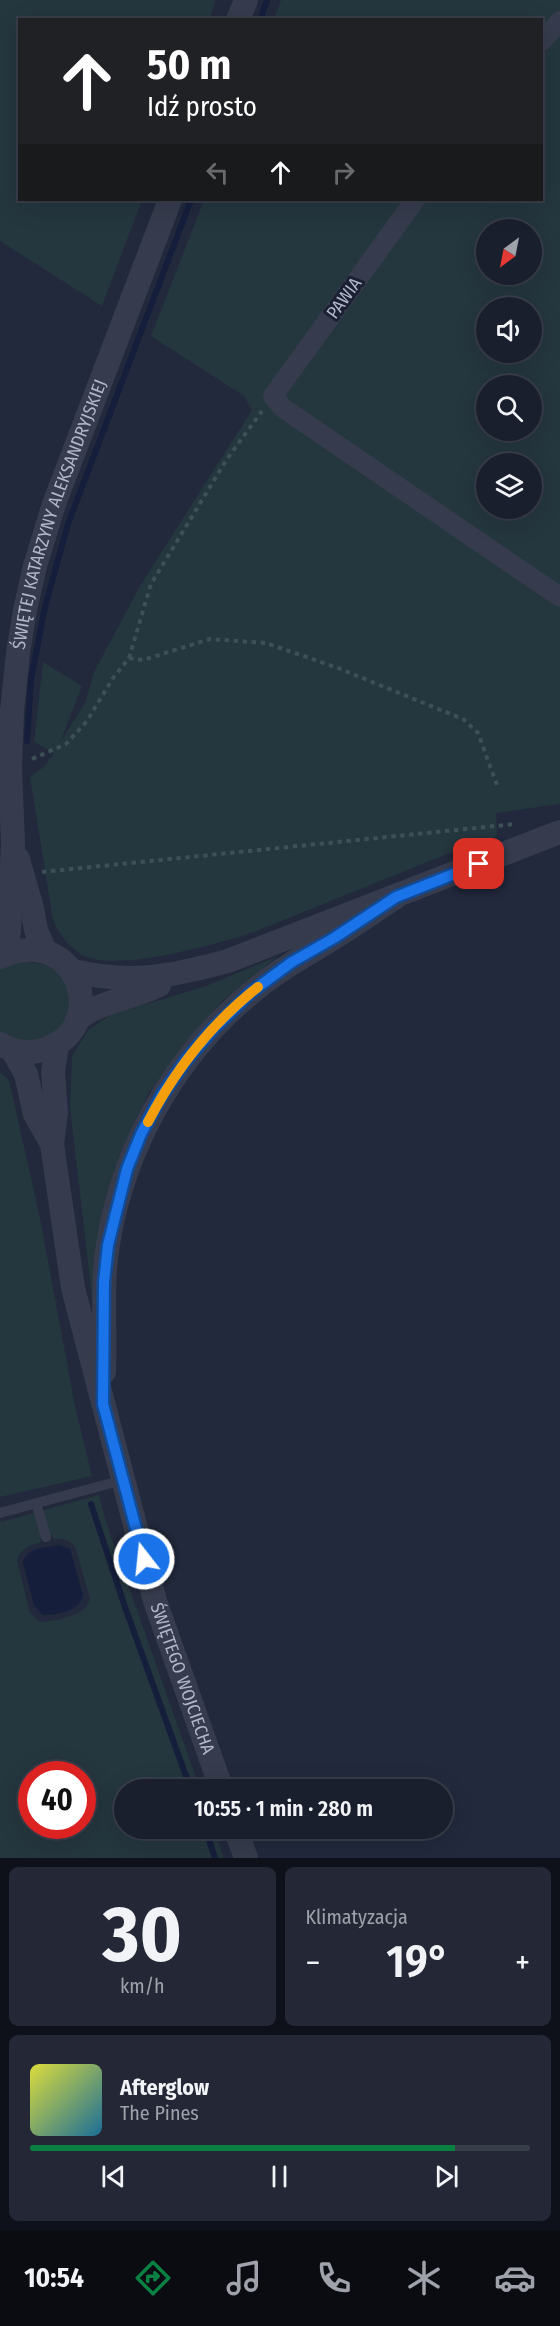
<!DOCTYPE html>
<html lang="pl">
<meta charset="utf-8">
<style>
:root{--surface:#1a1f2e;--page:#232736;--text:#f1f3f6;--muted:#9fa2aa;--line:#383d4a;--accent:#0b8043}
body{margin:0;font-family:"Fira Sans Condensed",sans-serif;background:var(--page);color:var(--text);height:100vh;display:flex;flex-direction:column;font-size:22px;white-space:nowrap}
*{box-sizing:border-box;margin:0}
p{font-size:20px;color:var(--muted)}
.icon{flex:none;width:33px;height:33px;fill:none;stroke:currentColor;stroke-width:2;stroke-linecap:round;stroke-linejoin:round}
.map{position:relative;height:1858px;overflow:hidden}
.drawer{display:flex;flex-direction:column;gap:9px;padding:9px;background:#0e1119;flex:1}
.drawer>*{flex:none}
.top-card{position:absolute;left:18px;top:18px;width:525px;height:183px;border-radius:0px;box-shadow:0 6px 24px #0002,0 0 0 2px var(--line);background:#202124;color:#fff;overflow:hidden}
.needle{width:39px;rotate:212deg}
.fabs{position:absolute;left:476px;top:219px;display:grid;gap:12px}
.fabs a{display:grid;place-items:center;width:66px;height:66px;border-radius:50%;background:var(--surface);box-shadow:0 6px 24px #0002,0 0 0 2px var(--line);font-size:30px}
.speed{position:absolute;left:18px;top:1761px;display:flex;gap:12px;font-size:30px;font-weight:700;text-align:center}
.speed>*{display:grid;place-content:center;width:78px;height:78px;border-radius:50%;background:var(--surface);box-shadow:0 6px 24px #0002,0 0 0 2px var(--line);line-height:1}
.speed .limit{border:9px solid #d22;background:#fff;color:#111}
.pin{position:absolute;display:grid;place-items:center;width:51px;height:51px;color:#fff;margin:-26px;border-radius:12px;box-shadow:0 3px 9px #0006}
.me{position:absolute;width:66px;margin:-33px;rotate:344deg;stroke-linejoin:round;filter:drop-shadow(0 0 4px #0008)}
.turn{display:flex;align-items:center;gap:21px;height:126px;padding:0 30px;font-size:27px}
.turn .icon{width:78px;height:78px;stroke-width:2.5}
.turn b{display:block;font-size:42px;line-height:51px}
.lanes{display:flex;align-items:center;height:57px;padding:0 30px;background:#0003;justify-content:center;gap:30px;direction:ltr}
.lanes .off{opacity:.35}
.big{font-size:45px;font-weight:600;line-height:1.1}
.drawer .card{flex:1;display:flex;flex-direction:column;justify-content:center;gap:9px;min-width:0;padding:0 21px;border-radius:9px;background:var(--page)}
.drawer .dial{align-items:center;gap:0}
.dial b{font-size:78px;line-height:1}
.song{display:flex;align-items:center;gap:18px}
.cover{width:72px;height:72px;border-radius:9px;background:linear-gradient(135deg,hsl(60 70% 55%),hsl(200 70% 35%))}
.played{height:6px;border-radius:3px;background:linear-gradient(90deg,var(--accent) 85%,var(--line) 85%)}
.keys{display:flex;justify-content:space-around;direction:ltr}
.heat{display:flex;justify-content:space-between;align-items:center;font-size:33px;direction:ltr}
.drawer .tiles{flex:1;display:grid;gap:9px;grid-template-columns:1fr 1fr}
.card:last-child{grid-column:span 2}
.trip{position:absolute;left:114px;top:1779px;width:339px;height:60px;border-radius:30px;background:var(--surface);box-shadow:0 6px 24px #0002,0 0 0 2px var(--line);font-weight:600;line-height:60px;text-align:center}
.menu{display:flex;height:96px;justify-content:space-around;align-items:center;background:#0a0c12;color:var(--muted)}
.menu .icon{width:42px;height:42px}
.menu .selected{color:var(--accent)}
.menu b{font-size:27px;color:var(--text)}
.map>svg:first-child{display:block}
</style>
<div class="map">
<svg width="560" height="1858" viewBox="0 0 560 1858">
<rect width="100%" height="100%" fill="#22293d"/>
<path fill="#24363e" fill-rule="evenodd" d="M 0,0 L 216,0 L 209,19 L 20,20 L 20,200 L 142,200 L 102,306 L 0,241 Z
M 281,0 L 560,0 L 560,804 L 496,813 L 497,836 L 447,854 L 254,932 C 217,944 116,973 82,955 C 67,946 60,935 53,920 L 30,777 L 45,766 L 54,753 L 34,742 L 43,662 L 82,686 L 60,743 L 86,701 L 94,672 L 140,586 L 252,410 L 244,396 L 151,336 L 204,200 L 542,200 L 542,20 L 274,19 ZM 486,230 L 531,230 L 531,274 L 486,274 ZM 486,308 L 531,308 L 531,352 L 486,352 ZM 486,386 L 531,386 L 531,430 L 486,430 ZM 486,464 L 531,464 L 531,508 L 486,508 Z
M 278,956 L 221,1002 L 183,1047 L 148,1094 L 124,1146 L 106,1196 L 97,1249 L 93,1306 L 70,1107 L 72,1056 L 88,1030 L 110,1015 L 206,986 Z
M 5,958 L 65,968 L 75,1014 L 45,1044 L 0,1036 L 0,962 Z
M 0,1072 L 8,1079 L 12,1093 L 40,1218 L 75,1406 L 92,1476 L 0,1497 Z
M 99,1495 L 107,1525 L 200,1789 L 124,1790 L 124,1828 L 214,1829 L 224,1858 L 0,1858 L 0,1517 L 1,1522 ZM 52,1535 L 54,1539 C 64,1537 71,1541 76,1549 L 90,1599 C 87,1616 55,1621 40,1622 L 30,1613 L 17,1560 C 21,1548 30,1545 41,1542 L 40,1539 ZM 32,1774 L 82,1774 L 82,1826 L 32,1826 Z"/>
<path fill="#151e3b" d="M 59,1545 L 70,1549 L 83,1595 C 80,1611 57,1615 42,1615 L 34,1605 L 23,1563 C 26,1547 45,1548 59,1545 Z"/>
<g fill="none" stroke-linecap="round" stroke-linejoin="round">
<path stroke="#151e3b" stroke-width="6" d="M 260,20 L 267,0
M 27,741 L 31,680 L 45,607 L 68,524 L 191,200
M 91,1504 L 125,1607 L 191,1790
M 205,1828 L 215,1858"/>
<path stroke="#3d5056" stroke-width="4" stroke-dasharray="4.5 4.5" stroke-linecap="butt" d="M 129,658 L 143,660 L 210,639 L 266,643 L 338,668 L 463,719 L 478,733 L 498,788
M 32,759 L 66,744 L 87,721 L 113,678 L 129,658 L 151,584 L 227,459 L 262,411
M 42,872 L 515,824"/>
<path stroke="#363c4d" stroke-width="10" d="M 36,1503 L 46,1537
M 0,1513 L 123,1480"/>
<path stroke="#363c4d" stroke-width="20" d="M 542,41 L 560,21
M 415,200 L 273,396 L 283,408 L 560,597"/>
<g stroke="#363c4d" stroke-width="24">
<path d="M 238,20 L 246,0"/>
<path d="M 18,859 L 32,908 L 36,930 L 45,951"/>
<path id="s1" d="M 1,956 L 7,945 L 9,932 L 13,843 L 10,768 L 12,711 L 18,653 L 25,610 L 35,566 L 54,504 L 170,200"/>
<path d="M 0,957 C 77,922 111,1025 48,1048 C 31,1055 16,1053 0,1044"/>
<path d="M 73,971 C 131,985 172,976 228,961 L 560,832"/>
<path d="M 77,1020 C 101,1000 132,999 159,985"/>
<path id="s2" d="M 57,1045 L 53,1072 L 56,1113 L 52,1144 L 73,1288 L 155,1601 L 222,1790"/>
<path d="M 13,1051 L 26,1074 L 35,1114 L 52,1144"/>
<path d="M 104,1372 C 106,1329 101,1287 108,1244 C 125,1140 181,1045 266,981 C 288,964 312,952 335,937 C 356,924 376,910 396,897"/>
<path d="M 235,1828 L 246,1858"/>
</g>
</g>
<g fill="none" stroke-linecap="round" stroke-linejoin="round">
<g stroke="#114b97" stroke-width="15">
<path id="route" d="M 144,1559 L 103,1404 L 104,1282 L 108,1245 L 127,1169 L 141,1134 L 162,1095 L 187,1059 L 212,1030 L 250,993 L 292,962 L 334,938 L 396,897 L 479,864"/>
</g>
<use href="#route" stroke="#1a73e8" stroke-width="10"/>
<path stroke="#f59e0b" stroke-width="10" d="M 148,1122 C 175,1070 212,1023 258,987"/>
</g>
<g text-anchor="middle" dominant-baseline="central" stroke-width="6" stroke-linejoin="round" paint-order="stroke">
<g font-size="18" fill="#b2b6c9" stroke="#1b2132">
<text transform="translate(344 298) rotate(-54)">PAWIA</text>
<text stroke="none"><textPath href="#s1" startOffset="450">ŚWIĘTEJ KATARZYNY ALEKSANDRYJSKIEJ</textPath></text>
<text stroke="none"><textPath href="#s2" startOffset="651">ŚWIĘTEGO WOJCIECHA</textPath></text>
</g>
</g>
</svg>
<div class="fabs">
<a><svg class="needle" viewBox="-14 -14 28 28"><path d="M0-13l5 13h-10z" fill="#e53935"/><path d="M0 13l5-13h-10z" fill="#9fa2aa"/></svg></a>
<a><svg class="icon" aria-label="sound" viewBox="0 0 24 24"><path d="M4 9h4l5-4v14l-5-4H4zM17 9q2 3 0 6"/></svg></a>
<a><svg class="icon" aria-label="search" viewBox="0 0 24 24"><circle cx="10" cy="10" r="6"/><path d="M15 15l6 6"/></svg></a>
<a><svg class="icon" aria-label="layers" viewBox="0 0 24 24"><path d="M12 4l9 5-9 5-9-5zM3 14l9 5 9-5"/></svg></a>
</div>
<div class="speed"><div class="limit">40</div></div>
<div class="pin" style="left:479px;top:864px;background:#d93025"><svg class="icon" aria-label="arrive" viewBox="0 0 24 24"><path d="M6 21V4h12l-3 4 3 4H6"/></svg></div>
<svg class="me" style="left:144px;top:1559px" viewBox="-20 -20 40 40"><circle r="17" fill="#1a73e8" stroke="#fff" stroke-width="3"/><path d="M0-11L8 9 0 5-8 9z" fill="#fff"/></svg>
<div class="trip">10:55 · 1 min · 280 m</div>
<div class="top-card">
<div class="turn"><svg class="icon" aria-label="ahead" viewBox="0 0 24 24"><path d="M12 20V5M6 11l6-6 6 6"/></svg><div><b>50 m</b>Idź prosto</div></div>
<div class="lanes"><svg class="icon off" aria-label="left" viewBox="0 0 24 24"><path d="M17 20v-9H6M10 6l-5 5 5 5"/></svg><svg class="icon" aria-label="ahead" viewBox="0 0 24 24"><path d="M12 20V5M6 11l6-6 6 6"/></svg><svg class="icon off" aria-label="right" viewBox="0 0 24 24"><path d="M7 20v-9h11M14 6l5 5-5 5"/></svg></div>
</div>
</div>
<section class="drawer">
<div class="tiles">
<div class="card dial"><b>30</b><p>km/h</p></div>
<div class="card"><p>Klimatyzacja</p>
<div class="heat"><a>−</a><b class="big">19°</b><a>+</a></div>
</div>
<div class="card">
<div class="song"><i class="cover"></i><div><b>Afterglow</b><p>The Pines</p></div></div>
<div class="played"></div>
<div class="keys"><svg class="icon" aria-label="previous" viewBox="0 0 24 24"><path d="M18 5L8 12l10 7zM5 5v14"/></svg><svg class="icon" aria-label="pause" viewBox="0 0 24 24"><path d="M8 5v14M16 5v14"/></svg><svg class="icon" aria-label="next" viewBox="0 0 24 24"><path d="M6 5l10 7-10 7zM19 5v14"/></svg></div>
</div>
</div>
</section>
<nav class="menu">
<b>10:54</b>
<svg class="icon selected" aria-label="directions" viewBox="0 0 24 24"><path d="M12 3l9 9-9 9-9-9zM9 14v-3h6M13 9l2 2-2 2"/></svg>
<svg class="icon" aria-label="music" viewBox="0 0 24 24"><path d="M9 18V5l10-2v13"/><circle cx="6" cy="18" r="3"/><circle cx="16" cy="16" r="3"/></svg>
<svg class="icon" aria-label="phone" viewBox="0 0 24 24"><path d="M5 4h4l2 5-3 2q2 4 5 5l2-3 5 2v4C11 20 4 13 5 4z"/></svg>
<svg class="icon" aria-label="climate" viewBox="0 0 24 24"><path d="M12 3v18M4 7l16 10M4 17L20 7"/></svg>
<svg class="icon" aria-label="car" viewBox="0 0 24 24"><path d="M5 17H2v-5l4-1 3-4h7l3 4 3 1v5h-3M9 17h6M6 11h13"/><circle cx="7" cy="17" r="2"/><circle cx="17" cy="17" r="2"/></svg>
</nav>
